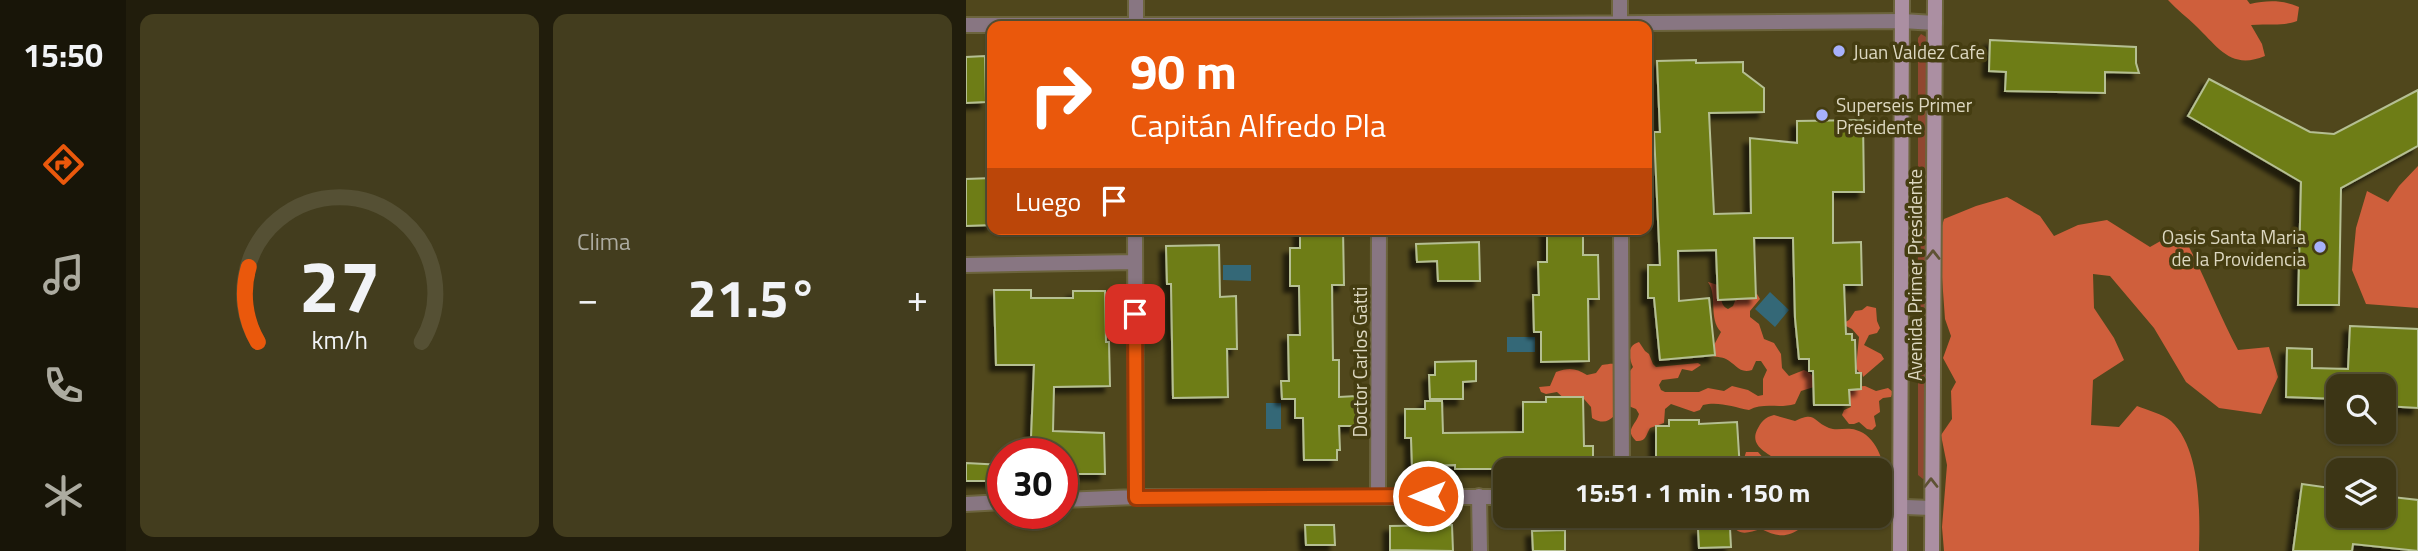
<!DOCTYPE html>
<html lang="es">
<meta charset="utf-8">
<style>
:root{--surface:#3c3515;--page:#433d1e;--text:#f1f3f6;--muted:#acaba0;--line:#555034;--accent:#ea580c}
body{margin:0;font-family:"Titillium Web",sans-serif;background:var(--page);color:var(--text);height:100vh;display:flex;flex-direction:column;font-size:26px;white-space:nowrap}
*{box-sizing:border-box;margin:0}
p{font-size:23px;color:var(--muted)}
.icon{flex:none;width:38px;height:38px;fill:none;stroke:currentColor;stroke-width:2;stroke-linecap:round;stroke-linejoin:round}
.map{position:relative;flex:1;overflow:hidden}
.sheet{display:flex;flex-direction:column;gap:14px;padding:14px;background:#211d0c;width:840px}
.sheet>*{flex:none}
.banner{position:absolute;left:21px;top:21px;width:665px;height:214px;border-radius:14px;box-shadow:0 2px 5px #0004,0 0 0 2px var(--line);background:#ea580c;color:#fff;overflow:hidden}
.buttons{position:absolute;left:1360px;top:374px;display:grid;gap:14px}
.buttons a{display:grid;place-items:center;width:70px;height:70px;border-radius:14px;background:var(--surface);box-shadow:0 2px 5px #0004,0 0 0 2px var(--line);font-size:35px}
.speed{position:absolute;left:21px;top:438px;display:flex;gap:14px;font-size:35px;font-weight:700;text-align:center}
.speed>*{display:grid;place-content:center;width:91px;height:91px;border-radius:50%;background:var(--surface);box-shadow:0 2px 5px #0004,0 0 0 2px var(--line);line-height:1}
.speed .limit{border:10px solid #d22;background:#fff;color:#111}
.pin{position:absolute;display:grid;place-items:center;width:60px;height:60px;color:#fff;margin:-30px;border-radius:14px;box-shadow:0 4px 10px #0006}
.me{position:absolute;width:77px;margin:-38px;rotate:270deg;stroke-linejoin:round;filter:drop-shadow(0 0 5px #0008)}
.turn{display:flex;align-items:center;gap:24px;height:147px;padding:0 28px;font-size:32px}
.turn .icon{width:91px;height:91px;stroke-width:2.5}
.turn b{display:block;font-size:49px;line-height:60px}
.then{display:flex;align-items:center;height:66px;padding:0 28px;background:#0003;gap:14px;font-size:26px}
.big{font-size:52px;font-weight:700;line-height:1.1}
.sheet .widget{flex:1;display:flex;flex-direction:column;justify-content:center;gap:10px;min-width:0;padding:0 24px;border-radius:14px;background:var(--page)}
.sheet .dial{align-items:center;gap:0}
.dial svg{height:182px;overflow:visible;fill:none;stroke:var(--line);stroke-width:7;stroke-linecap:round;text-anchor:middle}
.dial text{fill:var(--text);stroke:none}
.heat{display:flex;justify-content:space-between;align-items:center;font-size:38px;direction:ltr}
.sheet .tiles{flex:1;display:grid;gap:14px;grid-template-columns:repeat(2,1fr)}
.trip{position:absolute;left:527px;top:458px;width:399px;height:70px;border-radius:14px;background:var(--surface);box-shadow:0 2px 5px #0004,0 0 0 2px var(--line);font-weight:700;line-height:70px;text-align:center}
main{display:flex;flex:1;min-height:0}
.dock{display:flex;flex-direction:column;width:126px;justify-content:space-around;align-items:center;background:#181508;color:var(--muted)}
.dock .icon{width:49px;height:49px}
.dock .selected{color:var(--accent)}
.dock b{font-size:32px;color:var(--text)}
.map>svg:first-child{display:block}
</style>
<main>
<nav class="dock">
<b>15:50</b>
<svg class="icon selected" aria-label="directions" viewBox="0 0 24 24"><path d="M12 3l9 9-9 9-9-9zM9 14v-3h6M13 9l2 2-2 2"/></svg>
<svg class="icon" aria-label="music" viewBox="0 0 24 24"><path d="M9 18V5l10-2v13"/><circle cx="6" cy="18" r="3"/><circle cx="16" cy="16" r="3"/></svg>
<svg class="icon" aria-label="phone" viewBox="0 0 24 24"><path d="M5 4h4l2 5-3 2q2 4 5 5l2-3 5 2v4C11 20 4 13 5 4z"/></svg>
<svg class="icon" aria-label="climate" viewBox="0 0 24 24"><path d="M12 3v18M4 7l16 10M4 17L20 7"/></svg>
</nav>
<section class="sheet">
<div class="tiles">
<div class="widget dial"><svg viewBox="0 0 100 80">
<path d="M14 69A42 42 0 1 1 86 69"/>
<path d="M14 69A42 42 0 0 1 10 36" stroke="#ea580c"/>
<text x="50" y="56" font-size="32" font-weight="700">27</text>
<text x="50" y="72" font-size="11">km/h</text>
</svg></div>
<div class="widget"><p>Clima</p>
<div class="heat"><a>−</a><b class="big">21.5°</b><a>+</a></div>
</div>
</div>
</section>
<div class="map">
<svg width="1452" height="551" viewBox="0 0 1452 551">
<defs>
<filter id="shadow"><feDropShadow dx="-6" dy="6" stdDeviation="2" flood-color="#0009"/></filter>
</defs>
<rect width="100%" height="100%" fill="#50471c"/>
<path fill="#904730" d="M 955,34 L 962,38 L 961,476 L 957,479 L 952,475 L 952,38 Z"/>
<path fill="#cf5f3c" d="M 1202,0 L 1281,0 L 1284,4 C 1302,0 1317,0 1333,7 L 1331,21 C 1315,27 1301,23 1285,25 L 1296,44 L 1299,56 C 1265,70 1253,48 1230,26 C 1221,17 1211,10 1202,0 Z
M 1452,166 L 1452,308 L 1400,304 L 1386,270 L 1390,228 L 1401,191 L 1422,202 L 1433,186 Z
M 1041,197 L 1074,216 L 1088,236 L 1112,225 L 1141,220 L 1184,247 L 1214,230 C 1236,269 1251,311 1272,350 L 1303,347 L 1312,377 L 1295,414 L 1253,408 L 1220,382 L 1188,328 L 1144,276 L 1127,274 L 1128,308 L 1148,338 L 1158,360 L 1127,380 L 1125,425 L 1153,427 L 1171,406 C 1181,410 1197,414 1205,421 C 1235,449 1234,513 1233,551 L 978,551 L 976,527 L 981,465 L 975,435 L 986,419 L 985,391 L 990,382 L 977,358 L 985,336 L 979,319 L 973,236 L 978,219 L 1010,206 Z
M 742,282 L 752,285 C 757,294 752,304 762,309 L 767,306 L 771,296 L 785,293 L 791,294 L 794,299 L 784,311 L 784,317 L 793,324 L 798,339 L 808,343 L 815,354 L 816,368 L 823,376 L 838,370 C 847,374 849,377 848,387 L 835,391 L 829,404 C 813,409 798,402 783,410 C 768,407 752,401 737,405 L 734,410 L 728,412 L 705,404 L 699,409 L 698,423 L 684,428 C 680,435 680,442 670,441 C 658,430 670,425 673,414 L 670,409 L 660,405 C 647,415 643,428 626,418 L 625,407 L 618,399 L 602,402 L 591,392 L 580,394 L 575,392 L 573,387 L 584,386 L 590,372 C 603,367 610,368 621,375 L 630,373 L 636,365 C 648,363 650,362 658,371 L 664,371 L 667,367 C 663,358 660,346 673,342 L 679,351 L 683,354 L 687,364 L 690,367 L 732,363 L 735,365 L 726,371 L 716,369 L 712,378 L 696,380 L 693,385 L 695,390 L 699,392 L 733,392 L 742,388 L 758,391 L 766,386 L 782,390 L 792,396 L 797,395 L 797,379 L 801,370 L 795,361 L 790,361 L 786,370 C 773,374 770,364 760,359 C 751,355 745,360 742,348 L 748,345 L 755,332 C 742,318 752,296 742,282 Z
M 901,306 L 910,308 L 911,321 L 914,328 L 911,333 L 903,335 L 898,345 L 915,354 L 918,359 L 897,377 L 896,372 L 893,372 L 890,368 L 893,337 L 886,329 L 876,324 L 883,320 L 889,311 L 896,310 Z
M 899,386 L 910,391 L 922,388 L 927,392 L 925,397 L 917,398 L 913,401 L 914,412 L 908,416 L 910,426 L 906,430 L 901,429 L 893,422 L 888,424 L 883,424 L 876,415 L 878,410 L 885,407 L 881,400 C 880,389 889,386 899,386 Z
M 808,415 L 829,421 C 850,411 846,421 863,428 C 871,431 881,427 890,430 C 910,435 920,464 919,483 C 919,487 915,493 914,498 L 914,471 L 824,471 C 816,457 781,451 791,430 C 795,422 799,417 808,415 Z
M 780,452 L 792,452 L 809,471 L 780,471 L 777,462 Z
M 767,516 L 829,516 L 835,528 C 820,539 810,536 795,529 C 783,532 774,537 766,525 Z"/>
<path fill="#346877" d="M 257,265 L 285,265 L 285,281 L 257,280 Z
M 804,292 L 823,310 L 809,327 L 789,309 Z
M 541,337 L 569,337 L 569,352 L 541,352 Z
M 300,403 L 315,403 L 315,429 L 300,429 Z"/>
<path fill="#6e7d19" stroke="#b5bf92" stroke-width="2" filter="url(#shadow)" d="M 1024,40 L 1170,47 L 1170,63 L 1173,73 L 1139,72 L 1139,93 L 1039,91 L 1040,72 L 1023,71 Z
M 19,56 L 20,102 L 0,103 L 0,57 Z
M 730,60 L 730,63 L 777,62 L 777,72 L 798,88 L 798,112 L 743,113 L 748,214 L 785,213 L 784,138 L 831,143 L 831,121 L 897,120 L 898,192 L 867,192 L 867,243 L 895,242 L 896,285 L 878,285 L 880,334 L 886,334 L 886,340 L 889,340 L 890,373 L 895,373 L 895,389 L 883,390 L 884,405 L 848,405 L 847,371 L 843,371 L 843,359 L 833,359 L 829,318 L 827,238 L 788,238 L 790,298 L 752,300 L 750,250 L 712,251 L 713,301 L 743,298 L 749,355 L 694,360 L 688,298 L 682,298 L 682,265 L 694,265 L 688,132 L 694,132 L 691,61 Z
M 1243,79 L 1344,132 L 1368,134 L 1452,90 L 1452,146 L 1375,188 L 1373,305 L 1332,305 L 1335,182 L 1222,116 Z
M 26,178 L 26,225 L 0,226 L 0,179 Z
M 334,229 L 377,229 L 378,285 L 366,285 L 367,360 L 373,360 L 373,397 L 390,396 L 390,426 L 373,426 L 374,450 L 371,450 L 371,460 L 338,460 L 337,418 L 329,418 L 329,399 L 316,399 L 315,381 L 323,381 L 322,335 L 334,335 L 333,286 L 324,286 L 324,248 L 334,248 Z
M 581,229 L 617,229 L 617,255 L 632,255 L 633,299 L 622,299 L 623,361 L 575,362 L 575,332 L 568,332 L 567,295 L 573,295 L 572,262 L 581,262 Z
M 513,242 L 514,281 L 472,281 L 471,261 L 451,262 L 450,244 Z
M 253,245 L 254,297 L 270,296 L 271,349 L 261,349 L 262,397 L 207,398 L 205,284 L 201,284 L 200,246 Z
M 28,290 L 65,290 L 65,298 L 107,298 L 107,291 L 139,291 L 140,342 L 143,342 L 144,386 L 88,387 L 87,431 L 138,433 L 139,474 L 96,474 L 96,453 L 56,453 L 65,438 L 68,365 L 30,365 Z
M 1384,326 L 1452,329 L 1452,408 L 1418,406 L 1418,387 L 1372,387 L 1372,399 L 1320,397 L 1321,348 L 1346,349 L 1346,368 L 1382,369 Z
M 510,361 L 510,381 L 497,382 L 497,399 L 464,399 L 463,375 L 469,375 L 469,362 Z
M 580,397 L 617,397 L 618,446 L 627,446 L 627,471 L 536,471 L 536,469 L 489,469 L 489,465 L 446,466 L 445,438 L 439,438 L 439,409 L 459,409 L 459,401 L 476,401 L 477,433 L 557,432 L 557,402 L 580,402 Z
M 703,420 L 733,420 L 733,424 L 771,422 L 774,470 L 742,471 L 742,460 L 690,460 L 690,426 L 703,426 Z
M 0,463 L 37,465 L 37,481 L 0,481 Z
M 1336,484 L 1372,489 L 1372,516 L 1418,516 L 1418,496 L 1452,500 L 1452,551 L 1387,544 L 1386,551 L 1327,551 Z
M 339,525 L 368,525 L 369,545 L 340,545 Z
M 486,525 L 487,551 L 424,550 L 424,526 Z
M 764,528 L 765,547 L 733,548 L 732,529 Z
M 599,530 L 599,551 L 567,551 L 566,531 Z"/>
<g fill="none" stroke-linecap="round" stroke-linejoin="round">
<g stroke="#6c643d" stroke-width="18">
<path id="minor" d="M 170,0 L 170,26
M 0,25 L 415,25 L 936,21 L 969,23
M 654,26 L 654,0
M 169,229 L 170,497
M 655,229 L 656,471
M 0,265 L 169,262
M 412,496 L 413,229
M 513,496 L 514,551
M 96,500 L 170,497 L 539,497
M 0,504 L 37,502
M 914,506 L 965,508"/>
</g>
<g stroke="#6c643d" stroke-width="18">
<path id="secondary" d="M 934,551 L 936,0
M 966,551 L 969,0"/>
</g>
<use href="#minor" stroke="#887682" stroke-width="14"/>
<use href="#secondary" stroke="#ab8fa2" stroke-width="14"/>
</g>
<defs><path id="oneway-chevron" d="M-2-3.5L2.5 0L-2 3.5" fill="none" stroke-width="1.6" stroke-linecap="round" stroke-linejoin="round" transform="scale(1.75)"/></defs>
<g stroke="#5e5235">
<use href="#oneway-chevron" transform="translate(967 255) rotate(-90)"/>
<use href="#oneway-chevron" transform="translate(965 483) rotate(-90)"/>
</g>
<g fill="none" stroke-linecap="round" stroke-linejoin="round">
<g stroke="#983908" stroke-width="18">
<path id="route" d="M 169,314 L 170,498 L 462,496"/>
</g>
<use href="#route" stroke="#ea580c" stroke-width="12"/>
</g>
<g fill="#a7b1fc" stroke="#453d11" stroke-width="2.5">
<circle cx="873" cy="51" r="7"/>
<circle cx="856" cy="115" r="7"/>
<circle cx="1354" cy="247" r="7"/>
</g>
<g text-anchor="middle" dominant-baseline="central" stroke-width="7" stroke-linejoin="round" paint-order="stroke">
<g font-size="19" fill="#ddd8c1" stroke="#453d11" text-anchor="start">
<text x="887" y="51">Juan Valdez Cafe</text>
<text x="870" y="104">Superseis Primer<tspan x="870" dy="22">Presidente</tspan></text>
<text x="1340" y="236" text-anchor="end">Oasis Santa Maria<tspan x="1340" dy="22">de la Providencia</tspan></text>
</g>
<g font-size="19" fill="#ddd8c1" stroke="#453d11">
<text transform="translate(948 275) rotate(-90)">Avenida Primer Presidente</text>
<text transform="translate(393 362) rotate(-90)">Doctor Carlos Gatti</text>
</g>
</g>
</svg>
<div class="buttons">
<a><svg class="icon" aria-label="search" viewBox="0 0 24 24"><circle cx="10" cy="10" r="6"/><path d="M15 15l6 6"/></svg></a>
<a><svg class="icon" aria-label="layers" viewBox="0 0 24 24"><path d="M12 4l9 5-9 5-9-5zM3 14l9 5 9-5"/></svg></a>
</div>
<div class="speed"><div class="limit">30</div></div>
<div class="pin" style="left:169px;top:314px;background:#d93025"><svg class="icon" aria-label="arrive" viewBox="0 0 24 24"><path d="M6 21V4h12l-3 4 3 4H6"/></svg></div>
<svg class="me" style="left:462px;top:496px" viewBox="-20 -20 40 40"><circle r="17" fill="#ea580c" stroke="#fff" stroke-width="3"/><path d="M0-11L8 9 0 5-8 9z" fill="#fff"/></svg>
<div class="trip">15:51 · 1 min · 150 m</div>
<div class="banner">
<div class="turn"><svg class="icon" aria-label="right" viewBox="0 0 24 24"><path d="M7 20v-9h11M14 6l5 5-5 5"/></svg><div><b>90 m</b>Capitán Alfredo Pla</div></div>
<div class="then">Luego<svg class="icon" aria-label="arrive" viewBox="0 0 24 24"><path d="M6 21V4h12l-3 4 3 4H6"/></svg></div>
</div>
</div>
</main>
